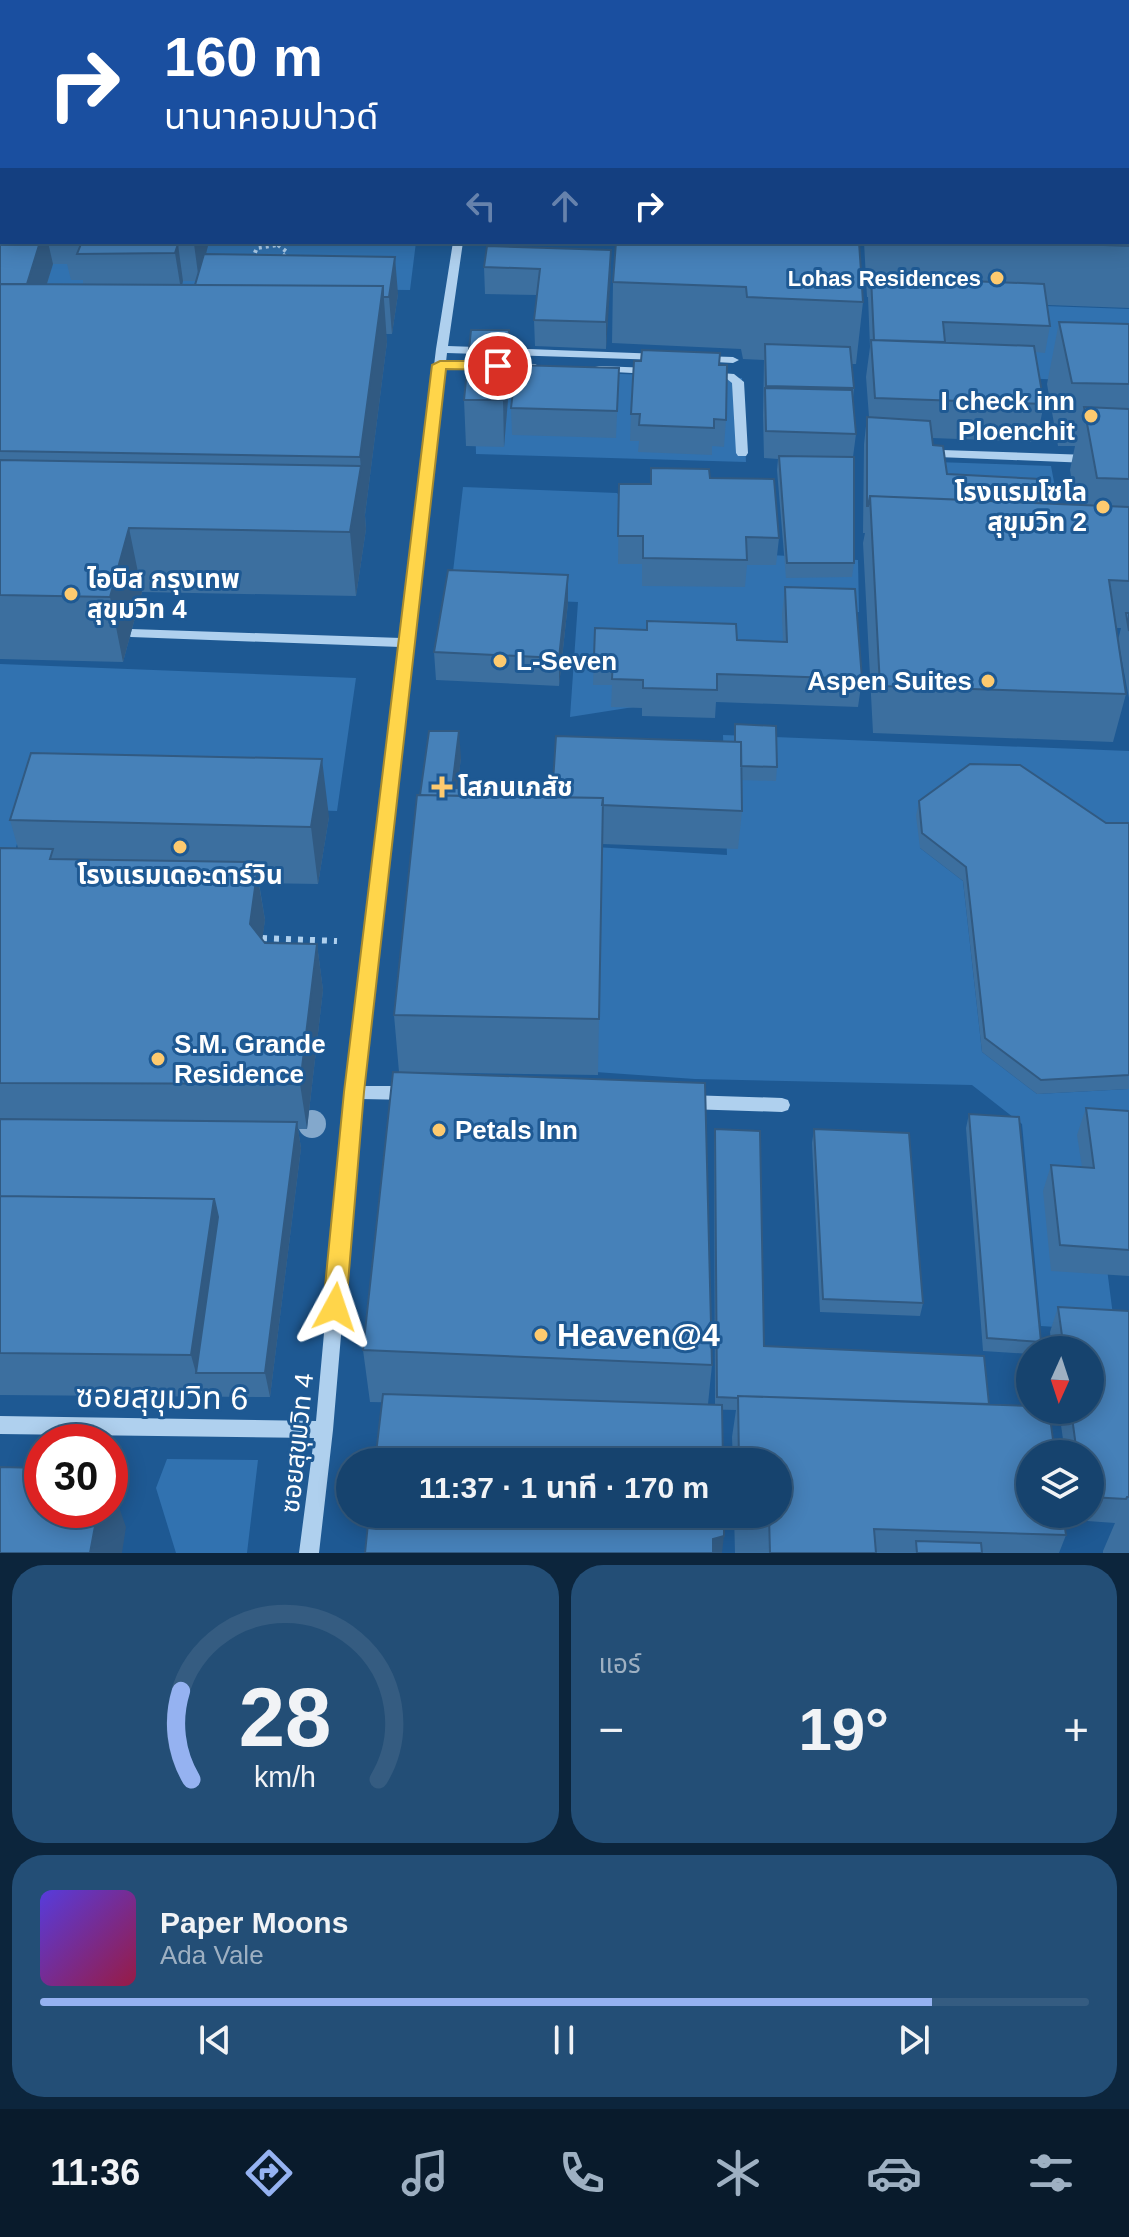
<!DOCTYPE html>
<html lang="th">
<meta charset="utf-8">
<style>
:root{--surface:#16436e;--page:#234e76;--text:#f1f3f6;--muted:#9eb0c2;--line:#355c81;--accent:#95b2f1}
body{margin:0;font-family:Helvetica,"Noto Sans Thai",sans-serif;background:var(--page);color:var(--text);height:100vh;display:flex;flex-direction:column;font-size:30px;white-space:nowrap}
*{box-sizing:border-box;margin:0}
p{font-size:26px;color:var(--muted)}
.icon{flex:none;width:44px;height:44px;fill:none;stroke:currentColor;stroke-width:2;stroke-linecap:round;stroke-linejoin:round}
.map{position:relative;height:1553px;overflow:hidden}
.drawer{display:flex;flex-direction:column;gap:12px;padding:12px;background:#0c253c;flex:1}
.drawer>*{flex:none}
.banner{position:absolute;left:0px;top:0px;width:1130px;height:244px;box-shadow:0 4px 20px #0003,0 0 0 2px var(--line);background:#1a4fa0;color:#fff;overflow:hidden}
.needle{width:52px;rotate:183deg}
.tools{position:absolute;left:1016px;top:1336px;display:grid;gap:16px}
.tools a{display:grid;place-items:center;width:88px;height:88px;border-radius:50%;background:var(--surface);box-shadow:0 4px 20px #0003,0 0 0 2px var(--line);font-size:40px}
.speed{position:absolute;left:24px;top:1424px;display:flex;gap:16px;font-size:40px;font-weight:700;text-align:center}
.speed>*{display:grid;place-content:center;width:104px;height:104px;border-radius:50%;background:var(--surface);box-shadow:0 4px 20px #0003,0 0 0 2px var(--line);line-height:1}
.speed .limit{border:12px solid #d22;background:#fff;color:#111}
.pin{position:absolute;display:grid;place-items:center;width:68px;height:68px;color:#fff;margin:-34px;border:4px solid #fff;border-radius:50%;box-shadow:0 2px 8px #0007}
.me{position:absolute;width:88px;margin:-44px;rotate:5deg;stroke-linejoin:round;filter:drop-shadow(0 0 6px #0008)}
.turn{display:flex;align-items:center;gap:28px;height:168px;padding:0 32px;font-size:36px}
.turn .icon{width:104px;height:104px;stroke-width:2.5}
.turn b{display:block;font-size:56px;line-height:68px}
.lanes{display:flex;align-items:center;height:76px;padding:0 32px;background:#0003;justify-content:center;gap:40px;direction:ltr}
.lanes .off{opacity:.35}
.big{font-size:60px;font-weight:700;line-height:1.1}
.drawer .card{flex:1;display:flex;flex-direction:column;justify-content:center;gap:12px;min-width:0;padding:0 28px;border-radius:32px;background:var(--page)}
.drawer .dial{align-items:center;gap:0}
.dial svg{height:208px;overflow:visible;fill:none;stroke:var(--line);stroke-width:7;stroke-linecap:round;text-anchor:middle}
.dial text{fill:var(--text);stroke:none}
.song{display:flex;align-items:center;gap:24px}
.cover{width:96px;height:96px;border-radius:12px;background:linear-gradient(135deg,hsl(250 70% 55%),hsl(340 70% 35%))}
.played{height:8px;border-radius:4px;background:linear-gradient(90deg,var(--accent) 85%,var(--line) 85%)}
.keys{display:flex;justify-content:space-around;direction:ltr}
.heat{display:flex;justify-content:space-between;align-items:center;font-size:44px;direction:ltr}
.drawer .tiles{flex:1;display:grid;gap:12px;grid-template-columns:1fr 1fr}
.card:last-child{grid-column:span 2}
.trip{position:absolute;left:336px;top:1448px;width:456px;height:80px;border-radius:40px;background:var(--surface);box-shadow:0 4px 20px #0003,0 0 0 2px var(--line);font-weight:700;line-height:80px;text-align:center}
.tabs{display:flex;height:128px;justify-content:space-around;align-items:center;background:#091b2c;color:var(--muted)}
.tabs .icon{width:56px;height:56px}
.tabs .active{color:var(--accent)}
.tabs b{font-size:36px;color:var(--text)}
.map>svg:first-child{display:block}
</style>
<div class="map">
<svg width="1129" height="1553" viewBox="0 0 1129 1553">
<rect width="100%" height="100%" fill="#1e5993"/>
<path fill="#3172b0" d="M 52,242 L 416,242 L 410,290 L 198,288 L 17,336 Z
M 1017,305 L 1129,309 L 1129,383 L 933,374 Z
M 474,369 L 742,378 L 746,462 L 476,454 Z
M 936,462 L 1051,466 L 1066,545 L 962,494 Z
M 463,487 L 617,493 L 663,549 L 858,560 L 859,612 L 805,610 L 786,683 L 570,717 L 578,602 L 450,597 Z
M 0,664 L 356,678 L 337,811 L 29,801 L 6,883 L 0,883 Z
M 723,735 L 1129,751 L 1129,838 L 920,848 L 963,881 L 982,1052 L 1037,1094 L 1129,1089 L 1129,1131 L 1089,1129 L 1115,1331 L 1041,1326 L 1022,1124 L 972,1085 L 695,1079 L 567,1070 L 595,847 L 727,855 Z
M 167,1459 L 258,1460 L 247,1553 L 176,1553 L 156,1488 Z"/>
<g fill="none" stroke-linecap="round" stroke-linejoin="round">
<path stroke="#afd0ee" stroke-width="4" stroke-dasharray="3 4" stroke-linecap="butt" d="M 278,245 L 287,252 L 280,261 L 265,263 L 253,257 L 257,248 Z"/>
<path stroke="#afd0ee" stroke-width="6" stroke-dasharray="5 7" stroke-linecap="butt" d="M 262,938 L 337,941"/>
<path fill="#afd0ee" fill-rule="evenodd" d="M 479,0 L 487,0 L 487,2 L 479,2 Z
M 529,0 L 590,0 L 591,2 L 530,2 Z
M 453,242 L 463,242 L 448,346 L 661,354 L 667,357 L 661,360 L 447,353 L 446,362 L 535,364 L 541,367 L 535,370 L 445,368 L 363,1086 L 410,1086 L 416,1088 L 418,1093 L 416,1098 L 410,1100 L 361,1099 L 333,1430 L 319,1553 L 299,1553 L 314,1438 L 0,1434 L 0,1416 L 316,1421 L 346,1092 L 400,647 L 131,637 L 124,633 L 131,629 L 401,638 L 436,349 Z
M 701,356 L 733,357 L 739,360 L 733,363 L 697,361 L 695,359 Z
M 599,366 L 651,368 L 657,371 L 651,374 L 595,371 L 595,367 Z
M 707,372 L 734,374 L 744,382 L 748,453 L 746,456 L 738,456 L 736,453 L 732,383 L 727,379 L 703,377 L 701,375 Z
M 942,450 L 1089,455 L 1095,459 L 1089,463 L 938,457 L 938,451 Z
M 687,1095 L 782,1098 L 788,1100 L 790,1105 L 788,1110 L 782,1112 L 687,1109 L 681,1107 L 679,1102 L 681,1097 Z"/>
</g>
<circle fill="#83a8cc" cx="312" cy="1124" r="14"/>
<path fill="#3c6f9f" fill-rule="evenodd" d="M 0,0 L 452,0 L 452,2 L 2,2 L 2,91 L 0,91 Z
M 740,0 L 819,0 L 819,2 L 740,2 Z
M 833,0 L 1129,0 L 1128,131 L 1128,2 L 833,2 Z
M 0,99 L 2,99 L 2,242 L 209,242 L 206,254 L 398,294 L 392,334 L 386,334 L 387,342 L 365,515 L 366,529 L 356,596 L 142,592 L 123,662 L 0,659 ZM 53,264 L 67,264 L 71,280 L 83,280 L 83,284 L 47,284 ZM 183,281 L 196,281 L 195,285 L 182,285 Z
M 1129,139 L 1129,308 L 1047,305 L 1050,326 L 1045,353 L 1035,352 L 1044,404 L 1036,442 L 932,438 L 933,445 L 947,474 L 1044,503 L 1076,505 L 1070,470 L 1075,446 L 1058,446 L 1047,384 L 1059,322 L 1129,324 L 1129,698 L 1118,640 L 1121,628 L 1116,628 L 1126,694 L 1113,742 L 873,733 L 863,543 L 865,533 L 863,533 L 864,444 L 867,417 L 869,417 L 866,377 L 870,347 L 868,297 L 867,297 L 864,242 L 1128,242 Z
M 616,242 L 863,302 L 856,364 L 852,364 L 854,388 L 853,398 L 856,434 L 853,457 L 854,563 L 852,577 L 786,578 L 777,470 L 778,459 L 764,458 L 763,415 L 764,360 L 743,359 L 741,349 L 612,343 L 613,282 Z
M 611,250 L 606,349 L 535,346 L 534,320 L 537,295 L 485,294 L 484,267 Z
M 719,365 L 726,420 L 724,447 L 712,446 L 712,455 L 638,452 L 639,441 L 630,441 L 631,414 Z
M 619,368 L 616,438 L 512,435 L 511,408 Z
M 510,376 L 504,447 L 466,446 L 464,400 Z
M 651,468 L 710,478 L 779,538 L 776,565 L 747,565 L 745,587 L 642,586 L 642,564 L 618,564 L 619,484 L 650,484 Z
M 568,575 L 568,603 L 559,686 L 436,680 L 434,652 Z
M 785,587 L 862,679 L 858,707 L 716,702 L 715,718 L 642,716 L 642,708 L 611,707 L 612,685 L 593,685 L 594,657 L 646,630 L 647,621 L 737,640 L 783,642 L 782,614 Z
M 735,724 L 777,767 L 776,781 L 741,780 L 742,811 L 738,849 L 602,844 L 598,1075 L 399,1072 L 394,1015 L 420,795 L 461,758 L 457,788 L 506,789 L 506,797 L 552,797 L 734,742 Z
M 919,801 L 1106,823 L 1129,823 L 1129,1089 L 1037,1094 L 982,1052 L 963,881 L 920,848 L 916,816 Z
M 329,817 L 318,884 L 259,883 L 265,920 L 262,939 L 265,943 L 317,944 L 323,990 L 307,1129 L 298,1129 L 301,1148 L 270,1397 L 0,1395 L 0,848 L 18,848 L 10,820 Z
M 1086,1108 L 1129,1111 L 1129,1276 L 1051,1271 L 1043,1191 L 1051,1165 L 1082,1167 L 1077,1135 Z
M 969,1114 L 1041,1342 L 1039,1350 L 1030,1350 L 1030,1354 L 983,1351 L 966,1128 Z
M 715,1129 L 764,1346 L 989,1404 L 1066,1535 L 1059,1553 L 735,1553 L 734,1514 L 778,1514 L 778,1462 L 733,1462 L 732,1437 L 736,1410 L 370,1402 L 363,1350 L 712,1365 L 708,1404 L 715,1405 L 714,1143 Z
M 814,1129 L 923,1303 L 920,1316 L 820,1312 L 812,1143 Z
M 1058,1307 L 1129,1311 L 1129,1553 L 1103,1553 L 1103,1551 L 1115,1523 L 1073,1520 L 1072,1514 L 1090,1514 L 1090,1454 L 1065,1454 L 1061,1425 L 1067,1410 L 1090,1410 L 1090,1350 L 1052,1350 L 1050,1332 Z"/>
<path fill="#315a82" d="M 63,0 L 80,0 L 80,2 L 63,2 Z
M 2,60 L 2,80 L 0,70 L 0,64 Z
M 2,177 L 2,220 L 0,227 L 0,183 Z
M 40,242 L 48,242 L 53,264 L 35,322 L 27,285 Z
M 194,242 L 209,242 L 199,281 L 194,244 Z
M 178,244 L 183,281 L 181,290 L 175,253 Z
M 611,250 L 611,276 L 606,349 L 606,322 Z
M 395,257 L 398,294 L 392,334 L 389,297 Z
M 383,286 L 387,342 L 365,515 L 360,457 Z
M 509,330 L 510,376 L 504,447 L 503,400 Z
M 361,466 L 366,529 L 356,596 L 350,532 Z
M 129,528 L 142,592 L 123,662 L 110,597 Z
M 568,575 L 568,603 L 559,686 L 559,658 Z
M 459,731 L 461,758 L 454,816 L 452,788 Z
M 322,759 L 329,817 L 318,884 L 311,827 Z
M 257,873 L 265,920 L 258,970 L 250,924 Z
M 317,944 L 323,990 L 307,1129 L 300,1084 Z
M 297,1122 L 301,1148 L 270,1397 L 265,1373 Z
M 214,1199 L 224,1243 L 196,1373 L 191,1355 Z
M 110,1481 L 126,1527 L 122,1553 L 90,1553 L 98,1510 L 110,1510 Z
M 724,1536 L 722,1553 L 711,1553 L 713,1539 Z"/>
<path fill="#4681b9" stroke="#315a82" stroke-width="2" d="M 0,0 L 56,0 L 55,2 L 2,2 L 2,16 L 0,16 Z
M 74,0 L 360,0 L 360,2 L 73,2 Z
M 364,0 L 447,0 L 447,2 L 363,2 Z
M 554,0 L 577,0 L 577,2 L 554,2 Z
M 750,0 L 797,0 L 797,2 L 750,2 Z
M 864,0 L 1129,0 L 1129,67 L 1128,2 L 865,2 Z
M 0,49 L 2,49 L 2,60 L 0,64 Z
M 1128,79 L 1129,81 L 1129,109 L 1128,109 Z
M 0,99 L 2,99 L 2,136 L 0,135 Z
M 1128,139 L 1129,139 L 1129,188 L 1128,188 Z
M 0,147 L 2,147 L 2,177 L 0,183 Z
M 1128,188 L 1129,246 L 1028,242 L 1128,242 Z
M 2,192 L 2,242 L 40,242 L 27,284 L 0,284 L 0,198 Z
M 64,242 L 194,242 L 194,244 L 178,244 L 175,253 L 77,254 L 81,244 L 63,244 Z
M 616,242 L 859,242 L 863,302 L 747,297 L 746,287 L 613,282 Z
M 487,246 L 611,250 L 606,322 L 534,320 L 540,269 L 484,267 Z
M 204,254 L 395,257 L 389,297 L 383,297 L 383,286 L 195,285 Z
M 871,277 L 1044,284 L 1050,326 L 943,322 L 945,342 L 874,340 Z
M 0,284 L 383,286 L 360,457 L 0,451 Z
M 1059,322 L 1129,324 L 1129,384 L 1072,383 Z
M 471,330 L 509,330 L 503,400 L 464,400 Z
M 871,340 L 1034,346 L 1044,404 L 875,398 Z
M 765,344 L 850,347 L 854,388 L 766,386 Z
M 642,350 L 720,353 L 719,365 L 727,365 L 726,420 L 714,419 L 714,428 L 639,425 L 640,414 L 631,414 L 634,361 L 641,361 Z
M 516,365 L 619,368 L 617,411 L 511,408 Z
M 765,388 L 852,390 L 856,434 L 766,431 Z
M 1084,407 L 1129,409 L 1129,479 L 1097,478 Z
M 867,417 L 930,421 L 933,445 L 943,446 L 947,474 L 1040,479 L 1044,503 L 870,496 L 868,506 L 867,506 Z
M 779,456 L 854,457 L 854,563 L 787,563 Z
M 0,460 L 361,466 L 350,532 L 129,528 L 110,597 L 0,595 Z
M 651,468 L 709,469 L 710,478 L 774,479 L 779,538 L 746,537 L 747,560 L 643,558 L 643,536 L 618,536 L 619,484 L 651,484 Z
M 870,496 L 1129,507 L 1129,581 L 1109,580 L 1126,694 L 880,686 Z
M 448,570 L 568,575 L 559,658 L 434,652 Z
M 785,587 L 855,589 L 862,679 L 717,674 L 717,690 L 643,688 L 643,680 L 612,679 L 613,658 L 594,657 L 595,628 L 647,630 L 647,621 L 736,624 L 737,640 L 787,642 Z
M 1126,613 L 1129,613 L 1129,631 Z
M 735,724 L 776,726 L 777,767 L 741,766 L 741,742 L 735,742 Z
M 429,731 L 459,731 L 452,788 L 506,789 L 506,797 L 420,795 Z
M 556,736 L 741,742 L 742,811 L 602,805 L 603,798 L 552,797 Z
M 31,753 L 322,759 L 311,827 L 10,820 Z
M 970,764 L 1020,765 L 1106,823 L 1129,823 L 1129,1075 L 1041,1080 L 985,1038 L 966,867 L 922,833 L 919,801 Z
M 417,795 L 603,798 L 599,1019 L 394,1015 Z
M 0,848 L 53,849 L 50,859 L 248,862 L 257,873 L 250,924 L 265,943 L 317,944 L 300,1084 L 0,1083 Z
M 393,1072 L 705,1083 L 712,1365 L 363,1350 Z
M 1086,1108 L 1129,1111 L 1129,1250 L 1060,1245 L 1051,1165 L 1094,1168 Z
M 969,1114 L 1019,1117 L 1041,1342 L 987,1338 Z
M 0,1119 L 297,1122 L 265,1373 L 196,1373 L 218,1217 L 214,1199 L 0,1196 Z
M 715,1129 L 760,1131 L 764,1346 L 984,1356 L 989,1404 L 738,1396 L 738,1398 L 717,1397 Z
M 814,1129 L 909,1133 L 923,1303 L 823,1299 Z
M 0,1196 L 214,1199 L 191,1355 L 0,1353 Z
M 1058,1307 L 1129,1311 L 1129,1497 L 1127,1497 L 1126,1499 L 1090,1497 L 1090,1454 L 1077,1454 L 1071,1410 L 1090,1410 L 1090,1350 L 1064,1350 Z
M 383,1394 L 722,1405 L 723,1462 L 375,1462 Z
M 738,1396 L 1030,1406 L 1030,1410 L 1049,1410 L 1055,1454 L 1030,1454 L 1030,1514 L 1063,1514 L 1066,1535 L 874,1529 L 876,1553 L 770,1553 L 769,1516 L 741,1514 L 778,1514 L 778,1462 L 739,1462 Z
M 0,1467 L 42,1468 L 42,1510 L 98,1510 L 90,1553 L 0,1553 Z
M 369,1514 L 724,1514 L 724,1536 L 713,1539 L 713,1553 L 365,1553 Z
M 916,1541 L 981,1543 L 982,1553 L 917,1553 Z"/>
<path fill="#ffd54a" stroke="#a68a30" stroke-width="2" d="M 440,361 L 498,361 L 505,366 L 498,370 L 446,369 L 364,1092 L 346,1307 L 343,1314 L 335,1317 L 327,1314 L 323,1307 L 344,1092 L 432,365 Z"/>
<g fill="#fdca6f" stroke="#1e5993" stroke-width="3">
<circle cx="997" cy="278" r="8"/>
<circle cx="1091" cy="416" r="8"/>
<circle cx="1103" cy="507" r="8"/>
<circle cx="71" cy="594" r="8"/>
<circle cx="500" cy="661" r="8"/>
<circle cx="988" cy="681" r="8"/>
<path d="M438 775h8v8h8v8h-8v8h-8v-8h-8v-8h8z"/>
<circle cx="180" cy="847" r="8"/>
<circle cx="158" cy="1059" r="8"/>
<circle cx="439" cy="1130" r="8"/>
<circle cx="541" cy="1335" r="8"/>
</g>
<g text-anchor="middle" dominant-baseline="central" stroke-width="6" stroke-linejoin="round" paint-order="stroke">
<g font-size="22" font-weight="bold" fill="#fff" stroke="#1e5993" text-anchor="end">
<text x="981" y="278">Lohas Residences</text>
</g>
<g font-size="26" font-weight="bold" fill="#fff" stroke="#1e5993" text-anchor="start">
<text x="1075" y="401" text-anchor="end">I check inn<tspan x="1075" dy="30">Ploenchit</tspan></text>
<text x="1087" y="492" text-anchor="end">โรงแรมโซโล<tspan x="1087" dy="30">สุขุมวิท 2</tspan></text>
<text x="87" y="579">ไอบิส กรุงเทพ<tspan x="87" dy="30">สุขุมวิท 4</tspan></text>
<text x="516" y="661">L-Seven</text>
<text x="972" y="681" text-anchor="end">Aspen Suites</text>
<text x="458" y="787">โสภนเภสัช</text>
<text x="180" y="875" text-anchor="middle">โรงแรมเดอะดาร์วิน</text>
<text x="174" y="1044">S.M. Grande<tspan x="174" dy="30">Residence</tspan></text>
<text x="455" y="1130">Petals Inn</text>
</g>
<g font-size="26" fill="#fff" stroke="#1e5993">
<text transform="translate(297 1443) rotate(-84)">ซอยสุขุมวิท 4</text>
</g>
<g font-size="32" font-weight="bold" fill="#fff" stroke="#1e5993" text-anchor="start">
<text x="557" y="1335">Heaven@4</text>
</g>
<g font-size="32" fill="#fff" stroke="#1e5993">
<text transform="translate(162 1397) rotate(1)">ซอยสุขุมวิท 6</text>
</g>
</g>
</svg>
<div class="tools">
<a><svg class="needle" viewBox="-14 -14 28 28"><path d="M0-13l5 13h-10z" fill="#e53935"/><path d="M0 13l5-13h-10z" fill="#9eb0c2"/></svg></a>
<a><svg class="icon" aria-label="layers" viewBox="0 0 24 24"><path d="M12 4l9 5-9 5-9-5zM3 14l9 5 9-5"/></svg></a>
</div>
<div class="speed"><div class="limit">30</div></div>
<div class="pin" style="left:498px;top:366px;background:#d93025"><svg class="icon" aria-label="arrive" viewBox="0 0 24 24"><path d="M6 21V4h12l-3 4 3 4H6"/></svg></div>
<svg class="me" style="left:335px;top:1307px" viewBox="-20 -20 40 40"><path d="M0-17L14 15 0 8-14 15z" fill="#ffd54a" stroke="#fff" stroke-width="4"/></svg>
<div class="trip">11:37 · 1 นาที · 170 m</div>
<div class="banner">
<div class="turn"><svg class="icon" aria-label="right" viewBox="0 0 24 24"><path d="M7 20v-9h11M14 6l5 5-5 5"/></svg><div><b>160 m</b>นานาคอมปาวด์</div></div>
<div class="lanes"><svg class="icon off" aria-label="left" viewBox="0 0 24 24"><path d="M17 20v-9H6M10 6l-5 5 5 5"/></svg><svg class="icon off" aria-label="ahead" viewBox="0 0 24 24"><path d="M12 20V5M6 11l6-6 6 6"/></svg><svg class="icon" aria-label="right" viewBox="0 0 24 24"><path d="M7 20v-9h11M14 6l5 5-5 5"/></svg></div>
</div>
</div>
<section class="drawer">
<div class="tiles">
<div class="card dial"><svg viewBox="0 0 100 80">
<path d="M14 69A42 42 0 1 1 86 69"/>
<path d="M14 69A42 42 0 0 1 10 35" stroke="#95b2f1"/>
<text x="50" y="56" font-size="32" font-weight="700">28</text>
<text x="50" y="72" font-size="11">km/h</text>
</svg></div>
<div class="card"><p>แอร์</p>
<div class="heat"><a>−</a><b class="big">19°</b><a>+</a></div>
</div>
<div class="card">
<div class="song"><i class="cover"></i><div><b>Paper Moons</b><p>Ada Vale</p></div></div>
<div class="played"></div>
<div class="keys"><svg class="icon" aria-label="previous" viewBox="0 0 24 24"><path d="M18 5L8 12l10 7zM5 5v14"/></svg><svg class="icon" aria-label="pause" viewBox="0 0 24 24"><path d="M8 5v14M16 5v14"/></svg><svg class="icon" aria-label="next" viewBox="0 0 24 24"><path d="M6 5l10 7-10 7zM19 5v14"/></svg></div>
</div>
</div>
</section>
<nav class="tabs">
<b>11:36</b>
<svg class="icon active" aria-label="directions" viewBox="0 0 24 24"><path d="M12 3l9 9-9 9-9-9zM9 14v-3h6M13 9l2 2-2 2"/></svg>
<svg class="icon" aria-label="music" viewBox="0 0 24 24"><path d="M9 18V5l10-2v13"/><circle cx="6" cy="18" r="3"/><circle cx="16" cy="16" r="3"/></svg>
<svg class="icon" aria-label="phone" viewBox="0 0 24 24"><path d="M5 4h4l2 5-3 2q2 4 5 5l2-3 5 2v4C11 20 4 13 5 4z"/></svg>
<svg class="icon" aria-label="climate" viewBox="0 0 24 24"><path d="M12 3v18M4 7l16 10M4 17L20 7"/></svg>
<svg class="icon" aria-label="car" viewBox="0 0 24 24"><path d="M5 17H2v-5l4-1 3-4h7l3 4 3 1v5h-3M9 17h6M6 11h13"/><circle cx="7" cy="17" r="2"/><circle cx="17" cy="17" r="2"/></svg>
<svg class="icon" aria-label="filters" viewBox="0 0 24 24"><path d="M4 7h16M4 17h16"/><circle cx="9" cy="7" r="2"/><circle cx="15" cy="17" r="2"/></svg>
</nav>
